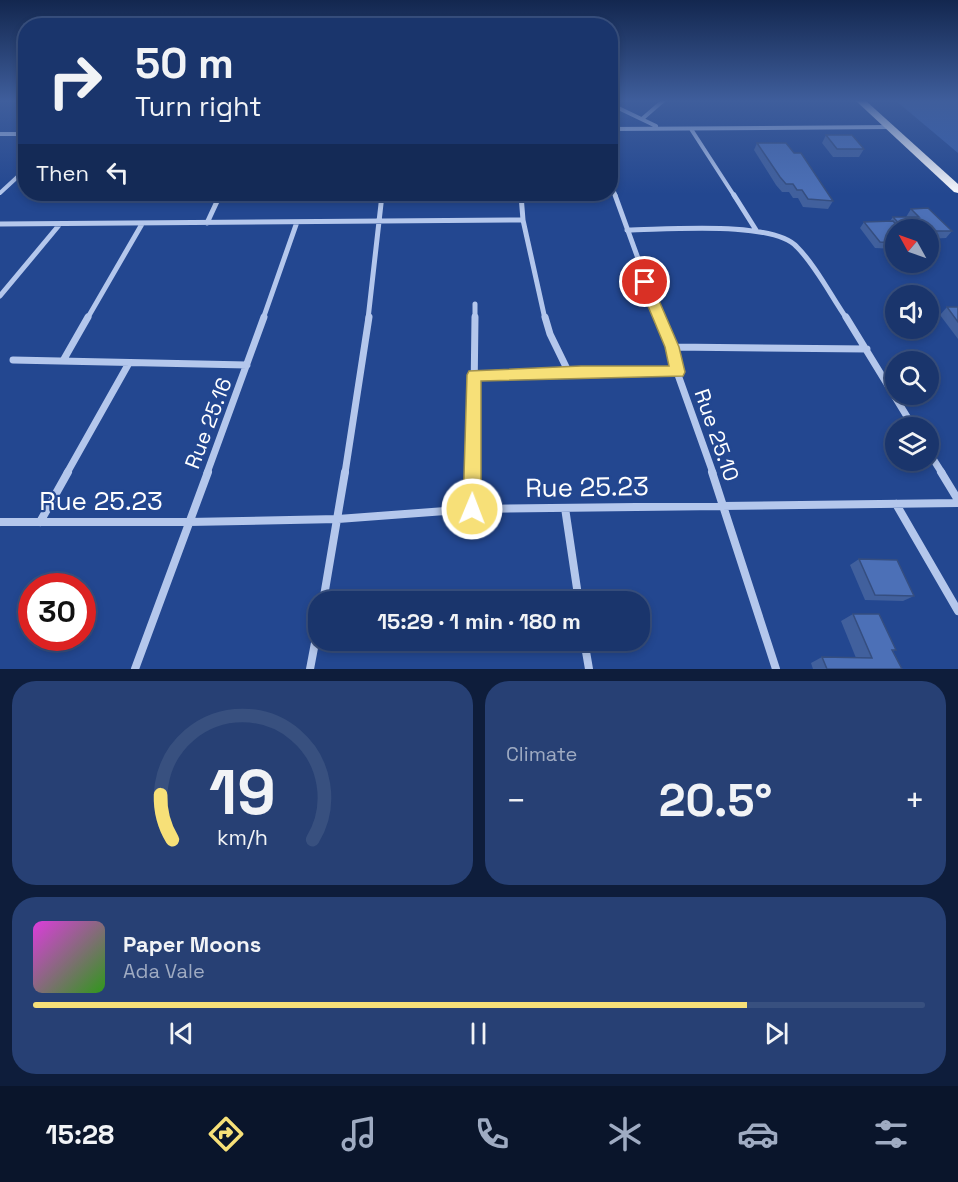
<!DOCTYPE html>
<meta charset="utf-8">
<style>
:root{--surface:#1a356c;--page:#274074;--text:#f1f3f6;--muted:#9fabc2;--line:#38507f;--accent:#f7e078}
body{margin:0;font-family:"Space Grotesk",sans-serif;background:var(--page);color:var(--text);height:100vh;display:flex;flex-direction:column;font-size:22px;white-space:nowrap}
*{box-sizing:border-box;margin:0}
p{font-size:20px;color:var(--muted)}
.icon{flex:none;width:33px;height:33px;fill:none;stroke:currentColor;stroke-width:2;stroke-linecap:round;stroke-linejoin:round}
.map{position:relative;height:669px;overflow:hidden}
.panel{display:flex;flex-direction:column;gap:12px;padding:12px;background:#0e1d3b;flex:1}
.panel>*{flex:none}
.top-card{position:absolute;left:18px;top:18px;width:600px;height:183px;border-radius:24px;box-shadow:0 3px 9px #0003,0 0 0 2px var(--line);background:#1a356c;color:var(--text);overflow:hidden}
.needle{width:39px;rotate:310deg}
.fabs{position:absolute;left:885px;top:219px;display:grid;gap:12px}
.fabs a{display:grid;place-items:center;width:54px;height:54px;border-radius:50%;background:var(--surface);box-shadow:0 3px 9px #0003,0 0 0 2px var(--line);font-size:30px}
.speed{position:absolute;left:18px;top:573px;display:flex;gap:12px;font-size:30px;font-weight:700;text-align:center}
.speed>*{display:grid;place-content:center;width:78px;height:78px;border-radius:50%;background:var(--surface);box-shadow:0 3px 9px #0003,0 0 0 2px var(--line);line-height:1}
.speed .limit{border:9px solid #d22;background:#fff;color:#111}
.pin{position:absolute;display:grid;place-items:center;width:51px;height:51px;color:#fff;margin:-26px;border:3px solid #fff;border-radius:50%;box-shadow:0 2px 6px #0007}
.me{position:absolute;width:66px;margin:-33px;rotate:1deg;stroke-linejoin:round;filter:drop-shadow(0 0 4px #0008)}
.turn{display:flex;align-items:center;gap:21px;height:126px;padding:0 18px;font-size:27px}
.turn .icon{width:78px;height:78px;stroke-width:2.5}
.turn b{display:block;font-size:42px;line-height:51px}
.then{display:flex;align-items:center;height:57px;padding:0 18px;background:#0003;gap:12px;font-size:22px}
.big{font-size:45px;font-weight:700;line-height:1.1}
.panel .card{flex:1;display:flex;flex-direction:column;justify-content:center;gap:9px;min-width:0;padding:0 21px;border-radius:24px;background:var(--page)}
.panel .dial{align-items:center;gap:0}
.dial svg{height:156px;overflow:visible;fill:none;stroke:var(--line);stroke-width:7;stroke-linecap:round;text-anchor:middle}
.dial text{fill:var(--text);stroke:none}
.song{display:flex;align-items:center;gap:18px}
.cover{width:72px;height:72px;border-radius:9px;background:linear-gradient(135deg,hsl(300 70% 55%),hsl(110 70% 35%))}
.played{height:6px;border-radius:3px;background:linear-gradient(90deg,var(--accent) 80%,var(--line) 80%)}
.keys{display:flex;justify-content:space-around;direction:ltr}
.heat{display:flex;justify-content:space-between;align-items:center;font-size:33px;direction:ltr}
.panel .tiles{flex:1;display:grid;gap:12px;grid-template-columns:1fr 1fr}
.card:last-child{grid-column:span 2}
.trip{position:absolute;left:308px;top:591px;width:342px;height:60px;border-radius:24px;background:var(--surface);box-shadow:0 3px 9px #0003,0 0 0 2px var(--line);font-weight:700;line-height:60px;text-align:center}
.tabs{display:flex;height:96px;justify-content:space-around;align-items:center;background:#0a152b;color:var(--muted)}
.tabs .icon{width:42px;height:42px}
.tabs .selected{color:var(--accent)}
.tabs b{font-size:27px;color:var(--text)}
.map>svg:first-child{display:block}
</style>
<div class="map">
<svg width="958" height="669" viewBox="0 0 958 669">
<rect width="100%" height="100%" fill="#234790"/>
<path fill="#375fad" d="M 895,100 L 958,100 L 958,153 Z"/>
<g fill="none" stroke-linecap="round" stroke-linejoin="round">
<path stroke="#b4c7ec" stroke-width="4" d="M 610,104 L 656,126
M 642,119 L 664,100
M 610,129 L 889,127
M 691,129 L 735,197
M 0,134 L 26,134
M 610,181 L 616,197
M 0,193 L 26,169
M 521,194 L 521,197
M 220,197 L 221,194
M 382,197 L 382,194"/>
<path stroke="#b4c7ec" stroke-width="5" d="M 521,195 L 523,220 L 545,319
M 615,195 L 660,319
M 734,195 L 756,230
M 207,223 L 220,195
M 0,224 L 523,220
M 627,230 C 664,230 773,220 797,247 C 816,266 831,296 847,319
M 0,296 L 60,224
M 87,319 L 142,224
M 263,319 L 297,222
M 368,319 L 382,195
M 475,319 L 475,304"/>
<path stroke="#b4c7ec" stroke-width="7" d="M 545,317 L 550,334 L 569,373
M 659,317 L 672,347 L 677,372 L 713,473
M 846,317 L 914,428
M 672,347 L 867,349
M 64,359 L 88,317
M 13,360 L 247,365
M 474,375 L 581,371 L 677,372
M 928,451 L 942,473
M 67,473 L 129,363
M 207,473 L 264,317
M 345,473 L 369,317
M 473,473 L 475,317"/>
<path stroke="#b4c7ec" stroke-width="8" d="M 712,472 L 776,669
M 941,472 L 958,500
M 896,504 L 958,611
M 565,508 L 579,602
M 472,509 L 473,472
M 0,522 L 189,522 L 338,519 L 472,509 L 958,503
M 40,522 L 68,472
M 323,602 L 345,472
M 584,640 L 589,669
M 135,669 L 208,472
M 310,669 L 318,627"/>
<path fill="#fafbff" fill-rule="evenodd" d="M 855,100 L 865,100 L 958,184 L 958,193 L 954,192 Z"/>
</g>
<path fill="#41609d" d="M 826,135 L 864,149 L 859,157 L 833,157 L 822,143 Z
M 757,143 L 833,201 L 828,209 L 803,207 L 798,198 L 793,198 L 789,192 L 782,192 L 776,185 L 754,150 Z
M 911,209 L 952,231 L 946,238 L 928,239 L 928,230 L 896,230 L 896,249 L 875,248 L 860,228 L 864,222 L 890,221 L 893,217 L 906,217 Z
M 947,307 L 958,307 L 958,339 L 940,315 Z
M 859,559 L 914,596 L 903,601 L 865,600 L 850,565 Z
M 853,614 L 896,650 L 893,651 L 902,669 L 813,669 L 811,663 L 822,657 L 856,658 L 841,621 Z"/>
<path fill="#4c70b7" stroke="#354e80" stroke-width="1.5" d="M 826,135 L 852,135 L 864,149 L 837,149 Z
M 757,143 L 786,143 L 794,153 L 801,153 L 833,201 L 808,199 L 802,190 L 797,190 L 793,184 L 786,184 L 780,177 Z
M 928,208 L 952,231 L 928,231 L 928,230 L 905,230 L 893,217 L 919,217 L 911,209 Z
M 893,221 L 901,230 L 896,230 L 896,243 L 880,242 L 864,222 Z
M 947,307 L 958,307 L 958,322 Z
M 859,559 L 897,560 L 914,596 L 875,595 Z
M 853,614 L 879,614 L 896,650 L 892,650 L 902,669 L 827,669 L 822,657 L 872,658 Z"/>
<linearGradient id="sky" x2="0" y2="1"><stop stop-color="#13274f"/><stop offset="0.52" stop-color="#3f5e9c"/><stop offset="1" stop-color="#3f5e9c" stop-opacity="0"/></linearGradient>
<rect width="958" height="194" fill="url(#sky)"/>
<path fill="#f7e078" stroke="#a1924e" stroke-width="1.5" d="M 645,278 L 651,282 L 679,347 L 685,372 L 683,376 L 481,381 L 481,509 L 478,515 L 472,518 L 466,515 L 463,509 L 467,375 L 469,371 L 581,366 L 669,366 L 665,347 L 638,282 Z"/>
<g text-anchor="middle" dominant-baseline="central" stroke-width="4.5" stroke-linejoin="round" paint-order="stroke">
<g font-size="21" fill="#fff" stroke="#234790">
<text transform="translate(208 423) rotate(-69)">Rue 25.16</text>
<text transform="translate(717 435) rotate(71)">Rue 25.10</text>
</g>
<g font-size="26" fill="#fff" stroke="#234790">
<text transform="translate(587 487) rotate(-1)">Rue 25.23</text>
<text x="101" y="501">Rue 25.23</text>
</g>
</g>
</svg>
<div class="fabs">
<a><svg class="needle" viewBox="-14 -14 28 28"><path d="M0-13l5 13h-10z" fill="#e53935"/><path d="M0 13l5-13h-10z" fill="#9fabc2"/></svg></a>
<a><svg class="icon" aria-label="sound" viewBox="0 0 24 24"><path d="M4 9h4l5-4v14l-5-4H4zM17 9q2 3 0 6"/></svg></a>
<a><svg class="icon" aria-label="search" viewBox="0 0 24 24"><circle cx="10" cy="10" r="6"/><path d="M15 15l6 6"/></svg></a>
<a><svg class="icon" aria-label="layers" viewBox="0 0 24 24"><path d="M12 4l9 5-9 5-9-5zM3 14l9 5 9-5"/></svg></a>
</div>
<div class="speed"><div class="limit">30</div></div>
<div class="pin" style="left:645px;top:282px;background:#d93025"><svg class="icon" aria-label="arrive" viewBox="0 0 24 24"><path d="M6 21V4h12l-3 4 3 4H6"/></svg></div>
<svg class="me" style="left:472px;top:509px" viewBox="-20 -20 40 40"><circle r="17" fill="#f7e078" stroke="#fff" stroke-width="3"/><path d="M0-11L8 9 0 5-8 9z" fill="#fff"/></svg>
<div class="trip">15:29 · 1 min · 180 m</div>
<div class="top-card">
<div class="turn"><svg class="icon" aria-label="right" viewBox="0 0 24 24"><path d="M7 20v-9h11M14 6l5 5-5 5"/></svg><div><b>50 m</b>Turn right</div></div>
<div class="then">Then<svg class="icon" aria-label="left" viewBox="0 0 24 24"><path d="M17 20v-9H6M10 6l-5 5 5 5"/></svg></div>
</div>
</div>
<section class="panel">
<div class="tiles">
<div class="card dial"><svg viewBox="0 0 100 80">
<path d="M14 69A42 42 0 1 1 86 69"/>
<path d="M14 69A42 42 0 0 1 8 46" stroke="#f7e078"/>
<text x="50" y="56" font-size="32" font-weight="700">19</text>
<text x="50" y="72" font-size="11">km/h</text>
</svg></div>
<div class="card"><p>Climate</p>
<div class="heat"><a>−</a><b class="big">20.5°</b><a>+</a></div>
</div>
<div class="card">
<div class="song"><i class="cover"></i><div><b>Paper Moons</b><p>Ada Vale</p></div></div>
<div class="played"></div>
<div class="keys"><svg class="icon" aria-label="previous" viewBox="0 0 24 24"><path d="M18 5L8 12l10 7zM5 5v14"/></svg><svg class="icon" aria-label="pause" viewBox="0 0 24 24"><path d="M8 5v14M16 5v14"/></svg><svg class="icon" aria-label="next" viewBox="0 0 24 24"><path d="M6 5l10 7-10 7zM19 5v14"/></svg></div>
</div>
</div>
</section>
<nav class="tabs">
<b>15:28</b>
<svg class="icon selected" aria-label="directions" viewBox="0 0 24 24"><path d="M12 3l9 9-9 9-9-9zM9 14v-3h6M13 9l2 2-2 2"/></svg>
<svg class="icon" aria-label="music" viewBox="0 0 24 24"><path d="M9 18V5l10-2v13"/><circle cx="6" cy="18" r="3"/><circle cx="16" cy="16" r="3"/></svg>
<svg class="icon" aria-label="phone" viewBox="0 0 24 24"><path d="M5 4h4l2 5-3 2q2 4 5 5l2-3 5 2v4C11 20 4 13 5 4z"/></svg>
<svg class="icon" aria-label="climate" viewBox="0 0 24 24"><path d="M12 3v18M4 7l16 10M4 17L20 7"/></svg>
<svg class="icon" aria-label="car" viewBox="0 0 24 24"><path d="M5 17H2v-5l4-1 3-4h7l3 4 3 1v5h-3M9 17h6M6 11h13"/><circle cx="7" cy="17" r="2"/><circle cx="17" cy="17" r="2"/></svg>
<svg class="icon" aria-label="filters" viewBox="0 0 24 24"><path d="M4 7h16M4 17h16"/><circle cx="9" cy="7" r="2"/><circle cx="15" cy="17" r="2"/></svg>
</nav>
